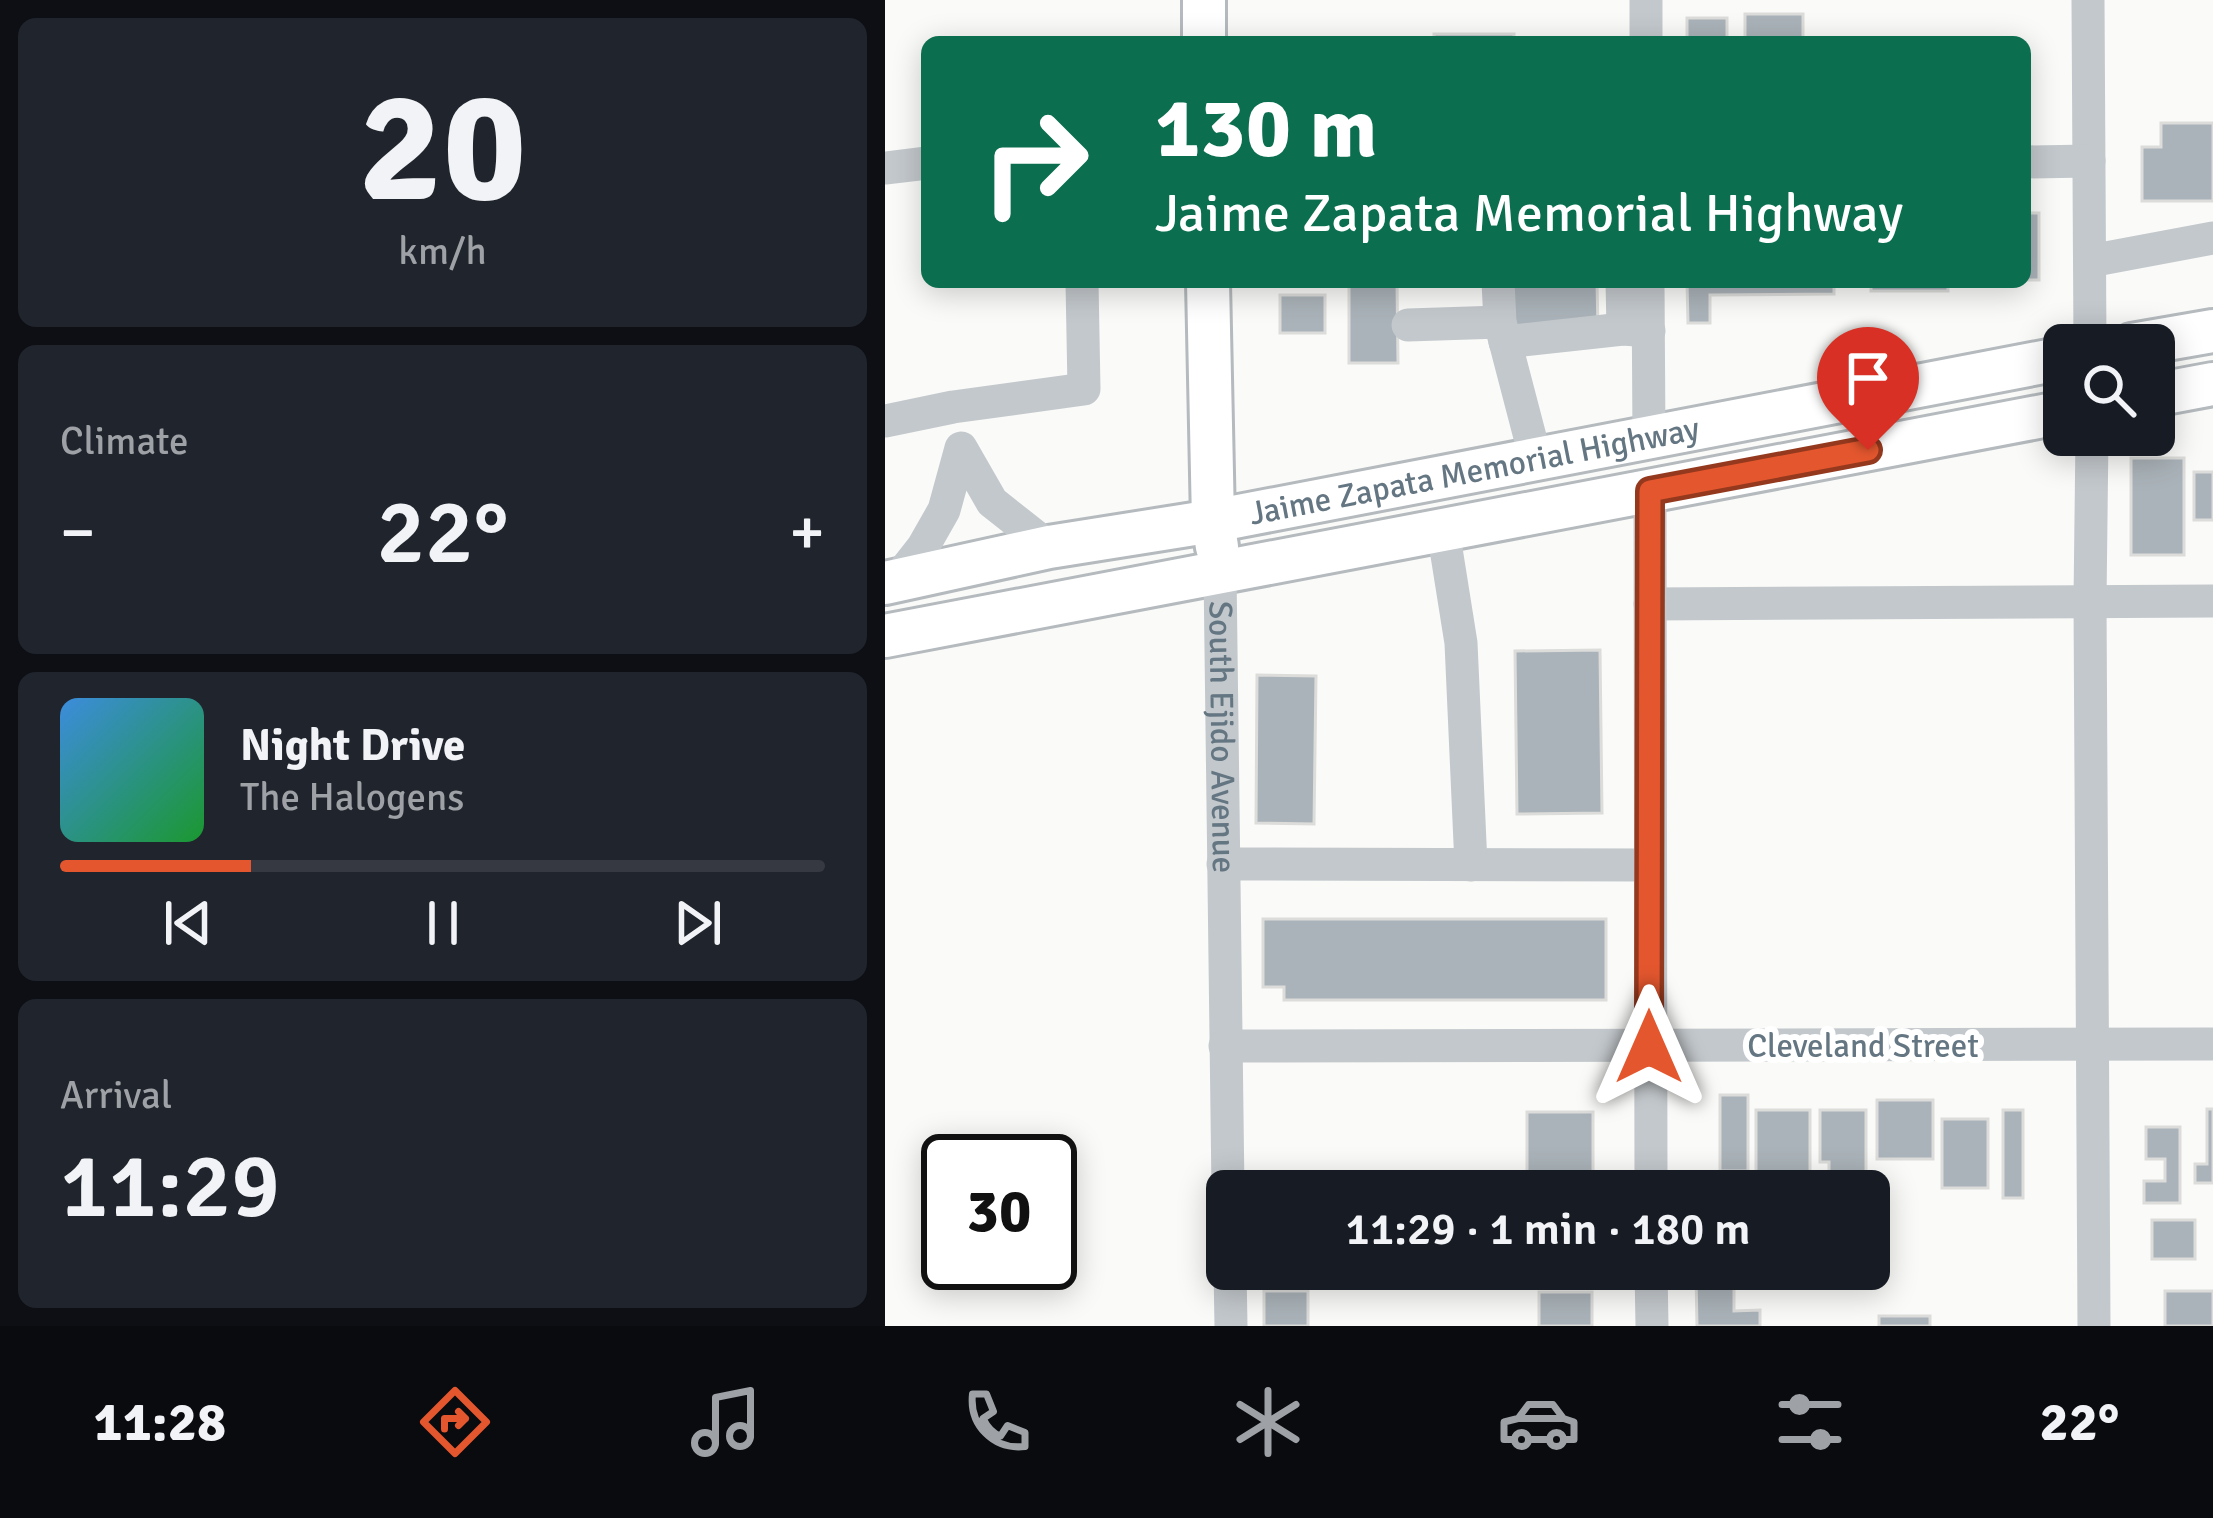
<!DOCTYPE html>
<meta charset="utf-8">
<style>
:root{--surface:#171b24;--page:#20242c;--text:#f1f3f6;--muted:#9ea1a6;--line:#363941;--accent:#e4572e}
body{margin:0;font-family:Signika,sans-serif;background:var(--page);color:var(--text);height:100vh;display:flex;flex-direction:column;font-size:45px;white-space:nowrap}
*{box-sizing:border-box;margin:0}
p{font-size:39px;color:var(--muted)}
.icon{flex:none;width:66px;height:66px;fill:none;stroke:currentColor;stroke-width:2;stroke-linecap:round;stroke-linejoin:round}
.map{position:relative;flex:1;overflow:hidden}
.side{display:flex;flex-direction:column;gap:18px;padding:18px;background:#0d0f14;width:885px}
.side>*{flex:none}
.hud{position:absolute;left:36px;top:36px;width:1110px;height:252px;border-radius:18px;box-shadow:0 6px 30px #0003;background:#0b6e4f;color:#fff;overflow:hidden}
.tools{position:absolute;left:1158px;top:324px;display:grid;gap:24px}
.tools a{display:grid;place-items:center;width:132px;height:132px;border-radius:18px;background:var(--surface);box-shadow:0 6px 30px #0003;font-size:60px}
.speed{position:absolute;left:36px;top:1134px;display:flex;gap:24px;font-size:60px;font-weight:700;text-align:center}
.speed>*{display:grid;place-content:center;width:156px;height:156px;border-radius:50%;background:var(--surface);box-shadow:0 6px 30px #0003;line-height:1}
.speed .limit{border:6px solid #111;border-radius:18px;background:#fff;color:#111}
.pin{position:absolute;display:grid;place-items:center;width:102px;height:102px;color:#fff;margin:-123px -51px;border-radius:50% 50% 50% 0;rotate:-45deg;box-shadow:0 0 12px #0007}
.pin .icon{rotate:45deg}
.me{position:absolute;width:132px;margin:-66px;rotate:0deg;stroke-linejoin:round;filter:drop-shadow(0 0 9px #0008)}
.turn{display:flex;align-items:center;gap:42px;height:252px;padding:0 36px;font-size:54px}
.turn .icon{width:156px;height:156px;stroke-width:2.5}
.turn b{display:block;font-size:84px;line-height:102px}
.big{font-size:90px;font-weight:600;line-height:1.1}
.side .widget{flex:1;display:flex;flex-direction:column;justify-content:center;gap:18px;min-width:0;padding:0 42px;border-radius:18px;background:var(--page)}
.side .dial{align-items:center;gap:0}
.dial b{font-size:156px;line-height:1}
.song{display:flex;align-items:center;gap:36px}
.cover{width:144px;height:144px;border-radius:18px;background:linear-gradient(135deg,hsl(210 70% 55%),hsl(130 70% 35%))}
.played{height:12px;border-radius:6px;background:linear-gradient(90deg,var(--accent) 25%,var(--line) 25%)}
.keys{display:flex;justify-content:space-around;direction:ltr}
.heat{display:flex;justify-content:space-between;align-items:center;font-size:66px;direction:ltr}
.trip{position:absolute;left:321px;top:1170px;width:684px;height:120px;border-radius:18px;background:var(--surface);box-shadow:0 6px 30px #0003;font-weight:600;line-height:120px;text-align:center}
.dock{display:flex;height:192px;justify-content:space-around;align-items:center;background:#090b0e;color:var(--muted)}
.dock .icon{width:84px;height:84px}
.dock .on{color:var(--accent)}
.dock b{font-size:54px;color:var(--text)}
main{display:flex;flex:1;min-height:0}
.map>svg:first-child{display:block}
</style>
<main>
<section class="side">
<div class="widget dial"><b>20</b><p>km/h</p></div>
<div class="widget"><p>Climate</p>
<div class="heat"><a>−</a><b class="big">22°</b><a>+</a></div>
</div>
<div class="widget">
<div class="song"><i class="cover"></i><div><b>Night Drive</b><p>The Halogens</p></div></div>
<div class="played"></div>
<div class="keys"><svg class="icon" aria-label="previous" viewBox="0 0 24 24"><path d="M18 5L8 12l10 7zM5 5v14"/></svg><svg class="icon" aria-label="pause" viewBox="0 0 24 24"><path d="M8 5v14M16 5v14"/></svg><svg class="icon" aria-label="next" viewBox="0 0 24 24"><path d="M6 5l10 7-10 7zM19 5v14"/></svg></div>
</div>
<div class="widget"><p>Arrival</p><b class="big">11:29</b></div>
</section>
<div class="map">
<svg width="1328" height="1326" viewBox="0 0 1328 1326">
<rect width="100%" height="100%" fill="#fafaf8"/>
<path fill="#aab3b9" stroke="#dcdcda" stroke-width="3" d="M 860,14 L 918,14 L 918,42 L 860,42 Z
M 802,18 L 842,18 L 842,42 L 802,42 Z
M 549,34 L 629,34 L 629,42 L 549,42 Z
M 1276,123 L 1328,123 L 1328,201 L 1257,201 L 1257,147 L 1276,147 Z
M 1140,213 L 1154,213 L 1154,280 L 1140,280 Z
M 464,282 L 512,282 L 513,363 L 464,363 Z
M 625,282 L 712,282 L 713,329 L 625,330 Z
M 802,282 L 949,282 L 949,294 L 825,295 L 825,323 L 803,323 Z
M 986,282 L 1063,282 L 1063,291 L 986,291 Z
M 395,295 L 440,295 L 440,333 L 395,333 Z
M 1246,458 L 1299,458 L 1299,555 L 1246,555 Z
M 1309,472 L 1328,472 L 1328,520 L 1309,520 Z
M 715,650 L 717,813 L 632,814 L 630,651 Z
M 372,675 L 431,676 L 429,824 L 371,823 Z
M 378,919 L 721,919 L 721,1000 L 399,1000 L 399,987 L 378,987 Z
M 835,1095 L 863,1095 L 863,1171 L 835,1171 Z
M 992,1100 L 1048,1100 L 1048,1159 L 992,1159 Z
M 1322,1109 L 1328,1109 L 1328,1183 L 1310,1183 L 1310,1164 L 1322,1164 Z
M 871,1110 L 925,1110 L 925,1185 L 871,1185 Z
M 935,1110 L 981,1110 L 981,1191 L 944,1191 L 944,1162 L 935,1162 Z
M 1118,1110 L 1138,1110 L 1138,1198 L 1118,1198 Z
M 642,1112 L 708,1112 L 708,1189 L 642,1191 Z
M 1057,1119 L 1103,1119 L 1103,1188 L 1057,1188 Z
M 1261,1127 L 1295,1127 L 1295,1203 L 1259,1203 L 1259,1181 L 1280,1181 L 1280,1159 L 1261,1159 Z
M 835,1183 L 864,1183 L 864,1191 L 835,1191 Z
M 1267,1220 L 1310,1220 L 1310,1259 L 1267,1259 Z
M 849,1275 L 849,1311 L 875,1310 L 875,1326 L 812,1326 L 811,1276 Z
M 379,1291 L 423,1291 L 423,1326 L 379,1326 Z
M 1280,1291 L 1328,1291 L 1328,1326 L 1280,1326 Z
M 654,1292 L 707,1292 L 707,1326 L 654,1326 Z
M 994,1316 L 1045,1316 L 1045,1326 L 994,1326 Z"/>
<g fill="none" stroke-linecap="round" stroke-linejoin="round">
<g stroke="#b5babe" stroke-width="48">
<g id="major">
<path d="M 319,0 L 319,42"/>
<path d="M 323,282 L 328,521 L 332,547"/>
<path d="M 1247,345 L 1328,331"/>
<path d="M 1269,395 L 1328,384"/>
<path id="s2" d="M 0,583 L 164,547 L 328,521 L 1179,358"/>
<path d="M 0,636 L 1179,412"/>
</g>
</g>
<g stroke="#c3c8cc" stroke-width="33">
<path d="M 761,0 L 761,42"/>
<path d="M 1203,0 L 1205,345"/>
<path d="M 1140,162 L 1204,161"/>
<path d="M 0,168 L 42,163"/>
<path d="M 1205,261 L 1328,238"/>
<path d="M 613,282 L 615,322 L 651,460"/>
<path d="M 737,282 L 738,329"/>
<path d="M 763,282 L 764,439"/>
<path d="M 523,325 L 615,322"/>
<path d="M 620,342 L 738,329 L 764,331"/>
<path d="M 0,421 L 68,407 L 199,389 L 197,282"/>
<path d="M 1207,435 L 1205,601 L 1209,1326"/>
<path d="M 765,491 L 766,1191"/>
<path d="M 558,530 L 576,643 L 586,865"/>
<path id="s1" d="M 335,572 L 343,1191"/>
<path d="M 12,580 L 38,547 L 59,510 L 76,448 L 107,502 L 164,547"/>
<path d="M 765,604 L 1328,601"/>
<path d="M 338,864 L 764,865"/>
<path d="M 340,1046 L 1328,1044"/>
<path d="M 345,1269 L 346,1326"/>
<path d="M 766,1269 L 767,1326"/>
</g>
<use href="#major" stroke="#fff" stroke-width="42"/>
</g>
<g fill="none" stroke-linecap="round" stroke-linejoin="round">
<g stroke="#94391e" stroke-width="30">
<path id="route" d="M 764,1047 L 765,491 L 983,450"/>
</g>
<use href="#route" stroke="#e4572e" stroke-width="21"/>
</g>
<g text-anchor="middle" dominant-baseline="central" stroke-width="12" stroke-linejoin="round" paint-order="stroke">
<g font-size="33" fill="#657683" stroke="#fff">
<text stroke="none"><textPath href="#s2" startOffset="600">Jaime Zapata Memorial Highway</textPath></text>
<text stroke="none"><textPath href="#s1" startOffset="165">South Ejido Avenue</textPath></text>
<text x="978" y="1046">Cleveland Street</text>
</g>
</g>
</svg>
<div class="tools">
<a><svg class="icon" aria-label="search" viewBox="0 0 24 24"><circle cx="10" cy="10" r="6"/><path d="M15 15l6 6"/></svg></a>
</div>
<div class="speed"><div class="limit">30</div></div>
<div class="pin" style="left:983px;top:450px;background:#d93025"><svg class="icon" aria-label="arrive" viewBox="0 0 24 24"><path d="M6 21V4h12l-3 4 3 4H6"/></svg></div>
<svg class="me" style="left:764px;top:1047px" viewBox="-20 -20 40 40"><path d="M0-17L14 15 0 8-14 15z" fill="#e4572e" stroke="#fff" stroke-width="4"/></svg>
<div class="trip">11:29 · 1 min · 180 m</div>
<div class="hud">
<div class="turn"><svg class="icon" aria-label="right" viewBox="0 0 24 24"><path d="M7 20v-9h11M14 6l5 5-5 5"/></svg><div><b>130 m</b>Jaime Zapata Memorial Highway</div></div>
</div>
</div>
</main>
<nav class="dock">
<b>11:28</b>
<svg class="icon on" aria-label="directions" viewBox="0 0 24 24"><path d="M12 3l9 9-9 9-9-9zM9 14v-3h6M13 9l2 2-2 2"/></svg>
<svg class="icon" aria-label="music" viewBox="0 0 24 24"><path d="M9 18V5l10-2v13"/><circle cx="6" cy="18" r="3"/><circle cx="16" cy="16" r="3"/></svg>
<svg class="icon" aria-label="phone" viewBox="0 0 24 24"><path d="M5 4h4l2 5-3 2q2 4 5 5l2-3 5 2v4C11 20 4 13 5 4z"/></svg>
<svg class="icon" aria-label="climate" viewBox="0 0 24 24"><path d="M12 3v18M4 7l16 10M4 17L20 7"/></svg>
<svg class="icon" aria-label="car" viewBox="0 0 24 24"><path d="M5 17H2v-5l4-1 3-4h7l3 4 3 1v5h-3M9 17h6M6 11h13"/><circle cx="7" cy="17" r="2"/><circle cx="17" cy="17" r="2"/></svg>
<svg class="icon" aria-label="filters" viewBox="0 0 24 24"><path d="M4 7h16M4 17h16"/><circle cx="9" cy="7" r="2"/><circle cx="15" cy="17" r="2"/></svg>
<b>22°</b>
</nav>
